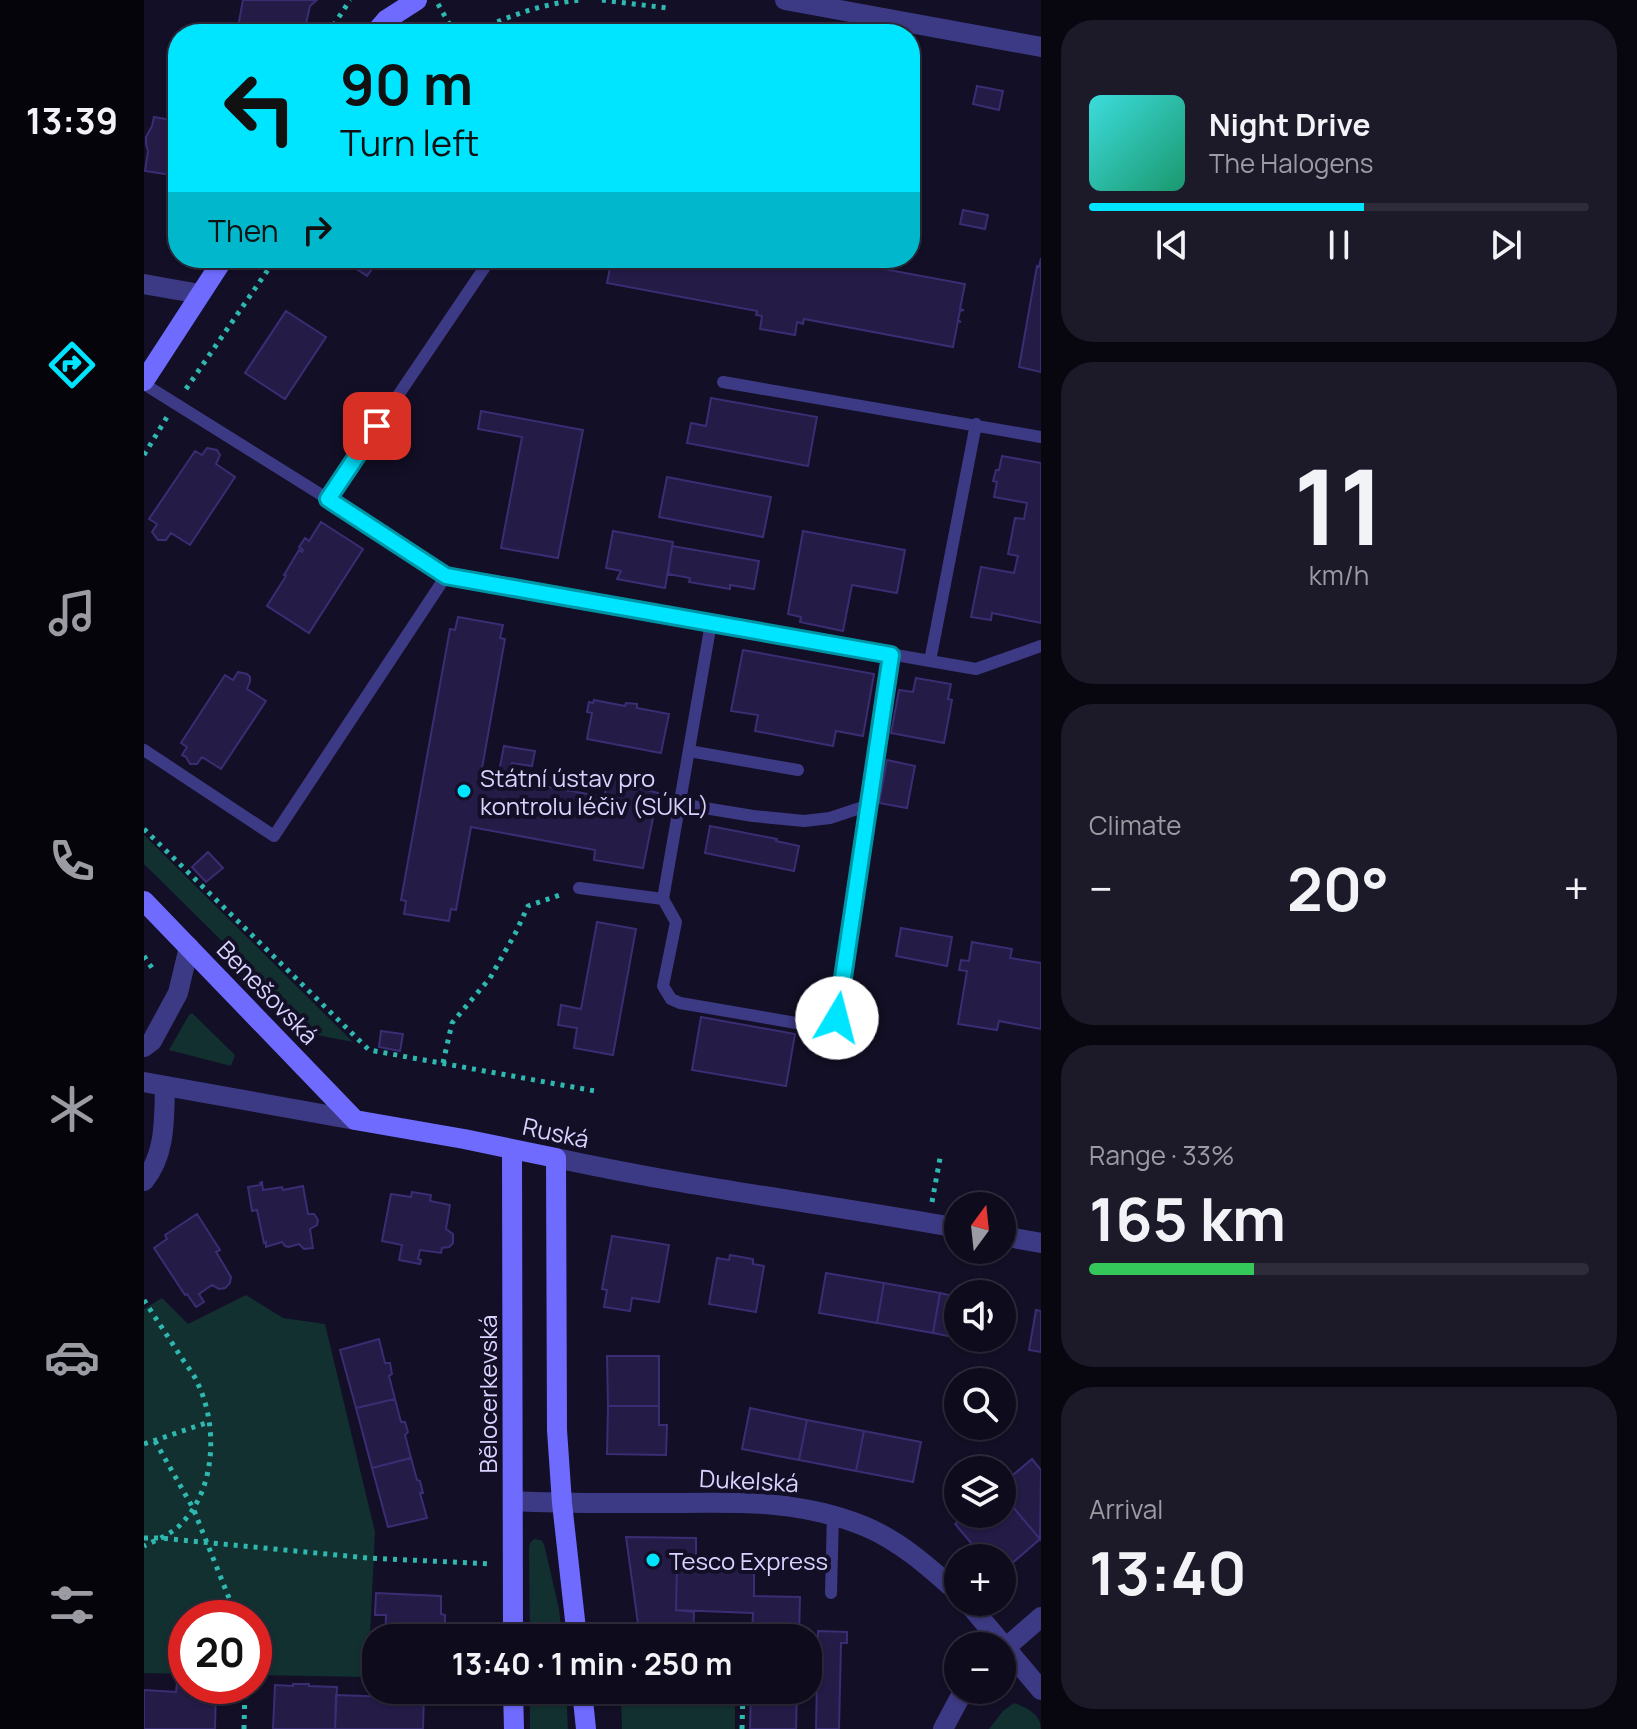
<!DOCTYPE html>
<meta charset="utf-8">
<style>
:root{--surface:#0e0b1c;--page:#1c1929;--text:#f1f3f6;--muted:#9b9ba3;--line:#2e2b3b;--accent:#00e5ff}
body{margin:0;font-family:Manrope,sans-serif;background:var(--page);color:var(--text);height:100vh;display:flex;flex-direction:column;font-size:30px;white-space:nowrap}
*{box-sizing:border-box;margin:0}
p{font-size:26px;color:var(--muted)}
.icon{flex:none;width:44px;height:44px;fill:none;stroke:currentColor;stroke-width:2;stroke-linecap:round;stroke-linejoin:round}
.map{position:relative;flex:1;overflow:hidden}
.drawer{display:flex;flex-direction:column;gap:20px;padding:20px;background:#08060f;width:596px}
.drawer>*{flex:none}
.top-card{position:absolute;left:24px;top:24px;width:752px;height:244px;border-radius:32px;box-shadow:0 2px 6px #0004,0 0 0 2px var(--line);background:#00e5ff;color:#111;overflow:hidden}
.needle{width:52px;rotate:15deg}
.buttons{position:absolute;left:800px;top:1192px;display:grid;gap:16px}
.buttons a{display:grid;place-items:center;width:72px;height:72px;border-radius:50%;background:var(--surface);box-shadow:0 2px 6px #0004,0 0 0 2px var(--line);font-size:40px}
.speed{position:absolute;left:24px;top:1600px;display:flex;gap:16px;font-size:40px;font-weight:700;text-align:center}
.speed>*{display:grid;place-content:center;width:104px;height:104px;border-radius:50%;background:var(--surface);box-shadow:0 2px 6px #0004,0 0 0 2px var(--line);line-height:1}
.speed .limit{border:12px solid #d22;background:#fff;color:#111}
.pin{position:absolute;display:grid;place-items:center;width:68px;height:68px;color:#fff;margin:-34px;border-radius:16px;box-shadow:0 4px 12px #0006}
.me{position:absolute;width:88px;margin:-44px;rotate:8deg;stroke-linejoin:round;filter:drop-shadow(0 0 6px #0008)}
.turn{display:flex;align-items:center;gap:28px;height:168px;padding:0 40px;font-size:36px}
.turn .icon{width:104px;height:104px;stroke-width:2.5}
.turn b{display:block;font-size:56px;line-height:68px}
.then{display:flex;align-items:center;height:76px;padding:0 40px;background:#0003;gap:16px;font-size:30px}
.big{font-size:60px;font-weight:700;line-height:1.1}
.drawer .card{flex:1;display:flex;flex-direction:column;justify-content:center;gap:12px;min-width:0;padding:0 28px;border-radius:32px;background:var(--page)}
.drawer .dial{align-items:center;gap:0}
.dial b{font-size:104px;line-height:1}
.song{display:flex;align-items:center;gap:24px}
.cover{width:96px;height:96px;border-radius:12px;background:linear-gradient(135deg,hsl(180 70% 55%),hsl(160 70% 35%))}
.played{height:8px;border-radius:4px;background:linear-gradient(90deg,var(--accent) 55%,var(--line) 55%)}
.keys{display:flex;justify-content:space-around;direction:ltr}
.heat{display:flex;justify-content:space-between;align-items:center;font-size:44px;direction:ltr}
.charge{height:12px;border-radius:6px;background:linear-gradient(90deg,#34c759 33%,var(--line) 0)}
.trip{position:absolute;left:218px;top:1624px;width:460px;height:80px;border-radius:32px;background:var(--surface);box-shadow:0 2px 6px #0004,0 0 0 2px var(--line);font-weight:700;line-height:80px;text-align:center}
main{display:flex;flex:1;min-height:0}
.tabs{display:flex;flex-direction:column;width:144px;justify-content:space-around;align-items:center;background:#06040b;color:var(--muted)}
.tabs .icon{width:56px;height:56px}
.tabs .on{color:var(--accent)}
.tabs b{font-size:36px;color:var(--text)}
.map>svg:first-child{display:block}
</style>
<main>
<nav class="tabs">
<b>13:39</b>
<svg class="icon on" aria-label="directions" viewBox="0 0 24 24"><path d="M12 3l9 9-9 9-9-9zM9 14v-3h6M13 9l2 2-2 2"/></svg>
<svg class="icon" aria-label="music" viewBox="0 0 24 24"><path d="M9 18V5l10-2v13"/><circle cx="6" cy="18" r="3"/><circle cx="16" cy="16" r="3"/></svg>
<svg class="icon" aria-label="phone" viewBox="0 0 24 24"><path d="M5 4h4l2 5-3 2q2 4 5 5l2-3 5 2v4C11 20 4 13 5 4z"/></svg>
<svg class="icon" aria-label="climate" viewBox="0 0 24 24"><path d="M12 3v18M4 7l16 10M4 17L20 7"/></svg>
<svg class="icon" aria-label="car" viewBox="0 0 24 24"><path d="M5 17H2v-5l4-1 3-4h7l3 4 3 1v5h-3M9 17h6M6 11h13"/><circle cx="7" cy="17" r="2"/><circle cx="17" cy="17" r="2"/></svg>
<svg class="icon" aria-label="filters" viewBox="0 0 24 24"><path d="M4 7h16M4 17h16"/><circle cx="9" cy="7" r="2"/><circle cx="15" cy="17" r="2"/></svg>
</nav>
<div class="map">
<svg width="897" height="1729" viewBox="0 0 897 1729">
<rect width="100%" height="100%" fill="#130f26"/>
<path fill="#12302f" d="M 0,835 L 209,1042 L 173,1035 L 0,864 Z
M 48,1013 L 91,1055 L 87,1066 L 25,1050 L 45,1015 Z
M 102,1295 L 139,1318 L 181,1324 L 231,1532 L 224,1677 L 110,1675 L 110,1618 L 42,1618 L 42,1674 L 0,1673 L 0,1309 L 18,1298 L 44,1324 Z
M 390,1539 L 397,1540 L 400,1544 L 415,1609 L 418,1638 L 386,1638 L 385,1550 L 386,1543 Z
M 386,1690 L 422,1690 L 424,1729 L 386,1729 Z
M 488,1690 L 591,1690 L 591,1729 L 478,1729 L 477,1698 Z
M 870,1703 C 882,1707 897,1714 897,1729 L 845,1729 L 859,1711 Z"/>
<path fill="#241b47" stroke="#3b2d73" stroke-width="2" d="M 99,0 L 173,0 L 166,6 L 161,28 L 159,28 L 155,34 L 93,32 Z
M 833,86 L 859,91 L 855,110 L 829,104 Z
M 10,117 L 34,121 L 34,176 L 1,171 L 4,151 L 2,144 L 2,137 L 8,126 Z
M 819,210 L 844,215 L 841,229 L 816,224 Z
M 208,258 L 236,258 L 223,276 L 211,268 L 215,263 Z
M 468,258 L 680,258 L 821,284 L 816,309 L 820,310 L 816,311 L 814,320 L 817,322 L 814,321 L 809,347 L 660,319 L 659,324 L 653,322 L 651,335 L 616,329 L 618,316 L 612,315 L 613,311 L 463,283 Z
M 897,258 L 897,372 L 875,367 L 893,266 L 895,267 Z
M 142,311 L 182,337 L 141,399 L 101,373 Z
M 567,398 L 673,417 L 664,466 L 543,443 L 547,423 L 562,426 Z
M 337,411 L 439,430 L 414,558 L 357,548 L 378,437 L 334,429 Z
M 63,448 L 73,450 L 76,455 L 72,464 L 91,477 L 46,545 L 27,533 L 22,540 L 14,540 L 8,532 L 13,524 L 5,519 L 51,451 L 58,455 Z
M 858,456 L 897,463 L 897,623 L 848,613 L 847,620 L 827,617 L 837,567 L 870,573 L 874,556 L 864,554 L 871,518 L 880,519 L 883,503 L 850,497 L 853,482 L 849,481 L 852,470 L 855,470 Z
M 523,477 L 627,497 L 619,537 L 515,517 Z
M 177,522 L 219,549 L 165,633 L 123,606 L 142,576 L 140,575 L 155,550 L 158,552 L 159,550 L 155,547 L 161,538 L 165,541 Z
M 469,531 L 529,542 L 521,588 L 473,579 L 477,571 L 462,568 Z
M 659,531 L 761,550 L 753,593 L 708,585 L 699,631 L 656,622 L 657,617 L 644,614 Z
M 528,546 L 615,561 L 610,589 L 586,585 L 586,589 L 545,582 L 546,578 L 524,574 Z
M 314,617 L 359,625 L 356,638 L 361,639 L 337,774 L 354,777 L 360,746 L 391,751 L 388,766 L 368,763 L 361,779 L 460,797 L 464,782 L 468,783 L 470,772 L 495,776 L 493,787 L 514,793 L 499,868 L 450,860 L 451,850 L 327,827 L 312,910 L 307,909 L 305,921 L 260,914 L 262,901 L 257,900 L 306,629 L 311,630 Z
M 599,650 L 730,674 L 719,736 L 692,731 L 689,746 L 611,731 L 614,715 L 587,711 Z
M 94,672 L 103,674 L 106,677 L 106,681 L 103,689 L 122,701 L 77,769 L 58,757 L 53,764 L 46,764 L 42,757 L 38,755 L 43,747 L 37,743 L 81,675 L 89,680 Z
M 772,678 L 807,684 L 804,699 L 808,700 L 800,743 L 747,733 L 755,690 L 769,692 Z
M 450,700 L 481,706 L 482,703 L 493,704 L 493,708 L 525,714 L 517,753 L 443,739 L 448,713 L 443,712 L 445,702 L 449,703 Z
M 743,760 L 771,766 L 763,808 L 735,803 Z
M 566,826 L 633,839 L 632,841 L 655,846 L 650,871 L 561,853 Z
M 64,852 L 79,868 L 62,882 L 48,867 Z
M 453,922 L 492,929 L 469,1055 L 430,1048 L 433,1028 L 414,1025 L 417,1005 L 437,1009 Z
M 757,928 L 808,937 L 803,966 L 752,956 Z
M 828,942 L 868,949 L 866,958 L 897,963 L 897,1029 L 855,1021 L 853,1030 L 814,1024 L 823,971 L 815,970 L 817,960 L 825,961 Z
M 557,1017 L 651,1034 L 642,1086 L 548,1070 Z
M 237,1031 L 259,1034 L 256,1051 L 235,1047 Z
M 118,1182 L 119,1190 L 138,1187 L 139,1190 L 159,1186 L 164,1214 L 170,1214 L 174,1220 L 173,1225 L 166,1229 L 169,1248 L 160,1249 L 155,1244 L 145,1247 L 141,1246 L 138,1242 L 122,1247 L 122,1242 L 120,1243 L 113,1210 L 108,1211 L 104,1187 L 117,1185 L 116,1183 Z
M 268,1192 L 287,1195 L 286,1201 L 306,1205 L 302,1229 L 309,1234 L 309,1243 L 305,1247 L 298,1248 L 297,1253 L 276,1250 L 274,1259 L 277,1260 L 276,1264 L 255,1260 L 258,1245 L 238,1241 L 247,1194 L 267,1197 Z
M 53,1214 L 76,1250 L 72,1252 L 87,1277 L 86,1283 L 81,1288 L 75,1289 L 68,1285 L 55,1294 L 60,1302 L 52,1307 L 43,1294 L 41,1295 L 10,1248 L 23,1239 L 21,1235 Z
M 468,1236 L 525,1245 L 515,1302 L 488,1298 L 486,1311 L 460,1307 L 463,1290 L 458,1289 Z
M 586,1255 L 609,1259 L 609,1264 L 620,1266 L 612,1312 L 565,1304 L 573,1258 L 585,1260 Z
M 682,1273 L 740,1283 L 733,1323 L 675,1313 Z
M 740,1283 L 796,1293 L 789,1333 L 733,1323 Z
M 796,1293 L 814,1297 L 814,1338 L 789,1333 Z
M 892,1310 L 897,1311 L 897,1352 L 885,1350 Z
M 235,1339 L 241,1363 L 246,1363 L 248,1374 L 245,1376 L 251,1399 L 212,1408 L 196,1350 Z
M 463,1356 L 515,1356 L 515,1406 L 464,1406 Z
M 251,1399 L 257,1422 L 261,1422 L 264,1432 L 261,1435 L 267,1458 L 228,1468 L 212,1408 Z
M 464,1406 L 515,1406 L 515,1425 L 523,1425 L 522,1455 L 463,1454 Z
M 606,1408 L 663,1420 L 655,1460 L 598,1449 Z
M 663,1420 L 720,1431 L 712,1471 L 655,1460 Z
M 720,1431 L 777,1442 L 769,1482 L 712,1471 Z
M 267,1458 L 273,1480 L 276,1481 L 279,1493 L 276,1493 L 283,1518 L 244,1527 L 228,1468 Z
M 888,1459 L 897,1470 L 896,1539 L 858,1494 L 858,1484 Z
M 858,1494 L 896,1539 L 858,1572 L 858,1558 L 844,1558 L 841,1554 L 838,1556 L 811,1524 L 823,1514 L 858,1514 Z
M 482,1537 L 552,1538 L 552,1564 L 533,1564 L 532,1610 L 550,1612 L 549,1638 L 496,1638 Z
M 533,1564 L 610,1566 L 610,1596 L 656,1597 L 655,1638 L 608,1638 L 609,1613 L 532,1610 Z
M 232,1593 L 297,1596 L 297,1614 L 301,1615 L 301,1638 L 241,1638 L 242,1615 L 231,1615 Z
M 674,1631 L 703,1632 L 703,1643 L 697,1643 L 695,1729 L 672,1729 Z
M 33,1683 L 42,1684 L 42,1686 L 72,1686 L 71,1729 L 0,1729 L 0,1690 L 32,1692 Z
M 149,1684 L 165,1684 L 165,1686 L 193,1687 L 191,1729 L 129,1729 L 131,1685 L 149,1686 Z
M 248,1690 L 280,1691 L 279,1729 L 191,1729 L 192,1695 L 248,1697 Z
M 607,1690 L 653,1690 L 652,1729 L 606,1729 Z"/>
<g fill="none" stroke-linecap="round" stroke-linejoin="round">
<path stroke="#2fb8b0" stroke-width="5" stroke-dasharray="4 6" stroke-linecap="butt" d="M 458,0 L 523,8
M 294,4 L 311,34
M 184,34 L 206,0
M 326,34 C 362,17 398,3 438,0
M 42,389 L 132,258
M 0,455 L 23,417
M 0,829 L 225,1050 L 451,1091
M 0,956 L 10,971
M 299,1063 L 308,1023 L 346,978 L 371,934 L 384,906 L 419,894
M 788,1202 L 797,1153
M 0,1300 C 12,1319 25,1338 37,1357 C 43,1366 50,1374 54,1384 C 74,1426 72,1489 37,1524 C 28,1534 12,1540 0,1546
M 11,1441 L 49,1508 L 93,1618
M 0,1444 L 65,1422
M 0,1538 L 16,1538 L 224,1558 L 348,1564
M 100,1729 L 101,1686
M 598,1729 L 599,1690"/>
<path stroke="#3d3a85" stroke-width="12" d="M 579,382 L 897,437
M 0,384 L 184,499 L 302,576 L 130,836 L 0,750
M 184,499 L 347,258
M 302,576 L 786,661 L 832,424
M 786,661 L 832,669 L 897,646
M 545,751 L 654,770
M 536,804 L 609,816 L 660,821 L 686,818 L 725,805
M 435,888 L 519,899 L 567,623
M 519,899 L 532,922 L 519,986 L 527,999 L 536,1003 L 670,1026 L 687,1027 L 693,1018 L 747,655
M 687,1593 L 689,1515"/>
<path stroke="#3d3a85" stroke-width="20" d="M 641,0 L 897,47
M 0,284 L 56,294
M 0,1181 C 22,1154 20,1119 21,1086
M 369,1501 C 422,1504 475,1503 528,1503 C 595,1502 656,1500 720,1526 C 756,1541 785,1567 814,1593
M 823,1602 L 897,1690
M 858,1651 L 897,1617
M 799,1729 L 815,1699 L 823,1690"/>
<path stroke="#3d3a85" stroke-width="20" d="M 0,1047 L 8,1041 L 34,993 L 45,947
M 0,1082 L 211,1120
M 412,1158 C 545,1187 680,1204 814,1228
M 858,1236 L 897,1243"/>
<path stroke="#6f6bff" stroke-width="20" d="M 230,34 L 242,20 L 273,0
M 0,381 L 80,258
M 0,901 L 211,1120 L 320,1139 L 412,1158 L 413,1430 L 418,1503 L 433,1638
M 368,1150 L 369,1638
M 369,1690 L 370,1729
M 438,1690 L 442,1729"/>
</g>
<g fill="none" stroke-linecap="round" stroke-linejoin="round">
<g stroke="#0095a6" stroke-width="20">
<path id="route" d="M 233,426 L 184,499 L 302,576 L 747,655 L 693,1018"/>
</g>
<use href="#route" stroke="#00e5ff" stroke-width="14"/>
</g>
<g fill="#00e5ff" stroke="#130f26" stroke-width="3">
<circle cx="320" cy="791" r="8"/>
<circle cx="509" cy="1560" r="8"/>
</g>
<g text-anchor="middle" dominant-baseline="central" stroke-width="8" stroke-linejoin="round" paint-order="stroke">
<g font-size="24" fill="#d9d4ff" stroke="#130f26" text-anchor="start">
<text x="336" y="777">Státní ústav pro<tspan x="336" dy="28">kontrolu léčiv (SÚKL)</tspan></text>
<text x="525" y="1560">Tesco Express</text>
</g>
<g font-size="24" fill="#d9d4ff" stroke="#130f26">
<text transform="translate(124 992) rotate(46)">Benešovská</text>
<text transform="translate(412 1132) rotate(12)">Ruská</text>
<text transform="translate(343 1394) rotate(-90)">Bělocerkevská</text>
<text transform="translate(605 1480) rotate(3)">Dukelská</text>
</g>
</g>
</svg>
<div class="buttons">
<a><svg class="needle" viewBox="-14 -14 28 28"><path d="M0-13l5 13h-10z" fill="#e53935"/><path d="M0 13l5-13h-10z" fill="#9b9ba3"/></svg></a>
<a><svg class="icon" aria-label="sound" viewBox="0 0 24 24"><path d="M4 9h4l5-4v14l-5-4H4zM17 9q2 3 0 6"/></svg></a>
<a><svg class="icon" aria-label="search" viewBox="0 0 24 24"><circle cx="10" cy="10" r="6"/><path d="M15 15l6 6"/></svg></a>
<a><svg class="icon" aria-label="layers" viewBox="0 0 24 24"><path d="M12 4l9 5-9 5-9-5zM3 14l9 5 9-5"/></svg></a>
<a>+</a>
<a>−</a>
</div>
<div class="speed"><div class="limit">20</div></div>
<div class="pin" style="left:233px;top:426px;background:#d93025"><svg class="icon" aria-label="arrive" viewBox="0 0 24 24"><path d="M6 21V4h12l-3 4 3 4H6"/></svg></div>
<svg class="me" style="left:693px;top:1018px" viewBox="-20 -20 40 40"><circle r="19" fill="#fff"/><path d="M0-13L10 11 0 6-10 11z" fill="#00e5ff"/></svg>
<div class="trip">13:40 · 1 min · 250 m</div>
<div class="top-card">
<div class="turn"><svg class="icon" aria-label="left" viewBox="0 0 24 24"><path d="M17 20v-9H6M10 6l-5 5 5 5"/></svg><div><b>90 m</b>Turn left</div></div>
<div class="then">Then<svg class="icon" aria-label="right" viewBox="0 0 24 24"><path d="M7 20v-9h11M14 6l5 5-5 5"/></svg></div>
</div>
</div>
<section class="drawer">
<div class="card">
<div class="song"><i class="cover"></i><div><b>Night Drive</b><p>The Halogens</p></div></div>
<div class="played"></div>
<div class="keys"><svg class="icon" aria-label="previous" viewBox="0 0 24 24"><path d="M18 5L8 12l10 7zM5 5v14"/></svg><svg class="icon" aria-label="pause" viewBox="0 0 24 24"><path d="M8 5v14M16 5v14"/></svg><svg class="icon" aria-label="next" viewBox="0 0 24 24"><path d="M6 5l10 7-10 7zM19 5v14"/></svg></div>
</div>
<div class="card dial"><b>11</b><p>km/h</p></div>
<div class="card"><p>Climate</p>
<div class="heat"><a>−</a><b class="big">20°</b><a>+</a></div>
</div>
<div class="card"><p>Range · 33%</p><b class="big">165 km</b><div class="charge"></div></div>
<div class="card"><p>Arrival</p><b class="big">13:40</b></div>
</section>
</main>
